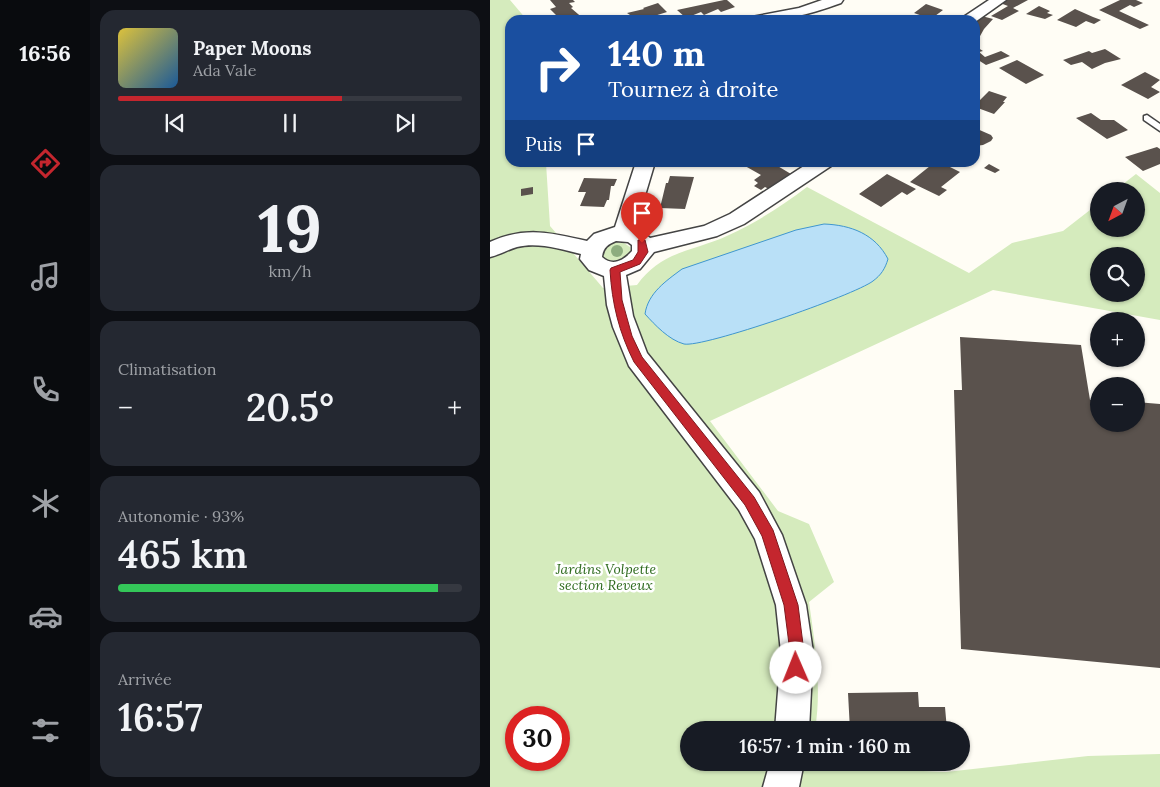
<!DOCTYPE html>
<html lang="fr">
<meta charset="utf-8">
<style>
:root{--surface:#171b24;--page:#242831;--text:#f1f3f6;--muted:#9ea1a6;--line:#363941;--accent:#c4262e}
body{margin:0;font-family:Lora,serif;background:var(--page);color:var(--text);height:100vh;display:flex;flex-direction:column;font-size:19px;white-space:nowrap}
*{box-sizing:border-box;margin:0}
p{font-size:16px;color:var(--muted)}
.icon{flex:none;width:28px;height:28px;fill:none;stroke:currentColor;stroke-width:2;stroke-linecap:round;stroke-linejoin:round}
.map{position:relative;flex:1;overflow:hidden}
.sheet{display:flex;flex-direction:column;gap:10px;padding:10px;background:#0d0f14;width:400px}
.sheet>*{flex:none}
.hud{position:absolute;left:15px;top:15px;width:475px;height:152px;border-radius:15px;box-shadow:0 1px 4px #0004;background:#1a4fa0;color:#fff;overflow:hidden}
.needle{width:32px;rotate:221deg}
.controls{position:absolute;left:600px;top:182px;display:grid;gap:10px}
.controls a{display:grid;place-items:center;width:55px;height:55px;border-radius:50%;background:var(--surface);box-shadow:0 1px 4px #0004;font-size:25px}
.speed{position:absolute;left:15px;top:706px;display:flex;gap:10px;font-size:25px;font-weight:700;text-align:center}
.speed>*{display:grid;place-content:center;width:65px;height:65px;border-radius:50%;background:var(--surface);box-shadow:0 1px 4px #0004;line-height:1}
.speed .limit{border:8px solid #d22;background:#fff;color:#111}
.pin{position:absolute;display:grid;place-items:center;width:42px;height:42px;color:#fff;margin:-51px -21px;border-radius:50% 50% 50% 0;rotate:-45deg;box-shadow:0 0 5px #0007}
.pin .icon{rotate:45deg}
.me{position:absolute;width:55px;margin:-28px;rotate:359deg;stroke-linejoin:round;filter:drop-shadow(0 0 4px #0008)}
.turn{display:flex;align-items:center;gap:18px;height:105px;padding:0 20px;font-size:22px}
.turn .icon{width:65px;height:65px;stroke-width:2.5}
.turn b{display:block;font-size:35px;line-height:42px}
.then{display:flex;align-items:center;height:48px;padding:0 20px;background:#0003;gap:10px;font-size:19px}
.big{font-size:38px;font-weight:600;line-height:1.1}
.sheet .card{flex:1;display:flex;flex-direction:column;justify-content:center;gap:8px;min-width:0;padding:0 18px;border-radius:15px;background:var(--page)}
.sheet .dial{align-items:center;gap:0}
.dial b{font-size:65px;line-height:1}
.song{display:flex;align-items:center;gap:15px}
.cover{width:60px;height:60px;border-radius:8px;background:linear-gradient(135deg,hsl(50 70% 55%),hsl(210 70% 35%))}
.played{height:5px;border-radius:2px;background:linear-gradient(90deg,var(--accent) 65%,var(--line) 65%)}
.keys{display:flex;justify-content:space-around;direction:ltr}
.heat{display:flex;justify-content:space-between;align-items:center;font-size:28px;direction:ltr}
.charge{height:8px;border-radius:4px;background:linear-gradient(90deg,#34c759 93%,var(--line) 0)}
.trip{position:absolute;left:190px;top:721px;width:290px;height:50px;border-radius:25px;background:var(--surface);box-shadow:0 1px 4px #0004;font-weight:600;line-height:50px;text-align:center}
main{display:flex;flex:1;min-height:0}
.dock{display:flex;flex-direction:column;width:90px;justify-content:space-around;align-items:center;background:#090b0e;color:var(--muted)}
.dock .icon{width:35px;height:35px}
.dock .selected{color:var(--accent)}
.dock b{font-size:22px;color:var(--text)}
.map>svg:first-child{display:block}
</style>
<main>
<nav class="dock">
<b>16:56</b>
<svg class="icon selected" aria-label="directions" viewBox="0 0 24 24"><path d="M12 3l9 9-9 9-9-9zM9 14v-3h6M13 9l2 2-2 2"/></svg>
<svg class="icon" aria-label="music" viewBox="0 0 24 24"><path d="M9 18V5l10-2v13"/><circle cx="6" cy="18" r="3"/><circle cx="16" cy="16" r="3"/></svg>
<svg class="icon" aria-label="phone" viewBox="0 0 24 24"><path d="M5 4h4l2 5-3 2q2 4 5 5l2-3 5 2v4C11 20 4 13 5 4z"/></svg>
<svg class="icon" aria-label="climate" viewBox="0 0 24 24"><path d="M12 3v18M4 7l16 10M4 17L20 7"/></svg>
<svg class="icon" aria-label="car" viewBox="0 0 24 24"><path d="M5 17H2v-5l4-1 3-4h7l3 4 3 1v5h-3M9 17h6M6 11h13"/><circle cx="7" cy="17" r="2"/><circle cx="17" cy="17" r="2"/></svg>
<svg class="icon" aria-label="filters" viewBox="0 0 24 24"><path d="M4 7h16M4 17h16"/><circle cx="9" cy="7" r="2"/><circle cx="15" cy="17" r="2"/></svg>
</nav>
<section class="sheet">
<div class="card">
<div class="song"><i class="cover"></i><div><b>Paper Moons</b><p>Ada Vale</p></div></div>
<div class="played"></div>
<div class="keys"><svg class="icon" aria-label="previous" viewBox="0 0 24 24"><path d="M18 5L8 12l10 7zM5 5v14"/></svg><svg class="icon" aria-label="pause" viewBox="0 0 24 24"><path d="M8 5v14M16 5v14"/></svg><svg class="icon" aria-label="next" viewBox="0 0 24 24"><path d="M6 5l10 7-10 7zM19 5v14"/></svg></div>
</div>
<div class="card dial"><b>19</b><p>km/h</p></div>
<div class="card"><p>Climatisation</p>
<div class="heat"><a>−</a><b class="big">20.5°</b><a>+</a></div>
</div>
<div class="card"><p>Autonomie · 93%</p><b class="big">465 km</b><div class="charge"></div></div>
<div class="card"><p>Arrivée</p><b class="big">16:57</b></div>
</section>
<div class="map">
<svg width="670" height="787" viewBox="0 0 670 787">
<rect width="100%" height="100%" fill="#fffdf5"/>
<path fill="#d5ebbd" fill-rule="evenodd" d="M 0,0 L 20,0 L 37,20 L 20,20 L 20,162 L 56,163 L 60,226 L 113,288 L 147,285 C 172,250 203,252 239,235 C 267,222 292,206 317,187 L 479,273 L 522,243 L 573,231 L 609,203 L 609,229 L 646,229 L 646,191 L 624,191 L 646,174 L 670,193 L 670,320 L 503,290 L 220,421 L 288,511 L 319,524 L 344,582 L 319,602 C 325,644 332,688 325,730 L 199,730 L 199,762 L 320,762 L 320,766 L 456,772 L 598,756 L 670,754 L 670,787 L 0,787 ZM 609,256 L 646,256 L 646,294 L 609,294 ZM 26,718 L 69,718 L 69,760 L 26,760 Z
M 125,242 L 134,243 L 140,247 L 141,253 L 130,261 L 115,260 L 111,255 L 113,248 Z"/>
<path fill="#b9e0f7" stroke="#3f96cf" d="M 334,224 C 361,225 385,234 398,259 C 395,269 391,275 383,281 C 365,295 213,348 194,344 C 179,340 165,325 155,314 C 158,293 176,281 192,269 L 306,230 Z"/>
<path fill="#5a524d" d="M 60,0 L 83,0 L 85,2 L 79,3 L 83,7 L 81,8 L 95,20 L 71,20 L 60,9 L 66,7 Z
M 234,0 L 237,0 L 245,7 L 231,12 L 228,9 L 214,15 L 211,12 L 196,18 L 187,10 Z
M 515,0 L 538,0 L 523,8 L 529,11 L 512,20 L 501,16 L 518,6 L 510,3 Z
M 630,0 L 646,0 L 653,3 L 644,7 L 640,5 L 629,11 L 659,25 L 650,29 L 609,10 Z
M 168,3 L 177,12 L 161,17 L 163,19 L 159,20 L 130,20 L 140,15 L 137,13 L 154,9 L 153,8 Z
M 436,4 L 453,10 L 441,19 L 424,13 Z
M 549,6 L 560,11 L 557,13 L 563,15 L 555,19 L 536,14 Z
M 585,9 L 603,17 L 611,20 L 604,24 L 596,21 L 586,27 L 567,20 Z
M 488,15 L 503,19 L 494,29 L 485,45 L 485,20 L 483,20 Z
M 485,46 L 493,51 L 489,52 L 495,57 L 511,51 L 520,56 L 496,65 L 485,58 Z
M 615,49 L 631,59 L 615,63 L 602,69 L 592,62 L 581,65 L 573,60 L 599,51 L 602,53 Z
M 527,60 L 554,75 L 536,84 L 509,68 Z
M 655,72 L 670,80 L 661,87 L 670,92 L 658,99 L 631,85 Z
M 499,91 L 517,97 L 513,102 L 515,102 L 504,114 L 485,107 L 485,105 Z
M 601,113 L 611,120 L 624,120 L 638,130 L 617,139 L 586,118 Z
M 485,128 L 501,135 L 503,138 L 501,141 L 493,145 L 485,146 Z
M 667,147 L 670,149 L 670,164 L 653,171 L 635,157 Z
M 248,162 L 281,162 L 301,174 L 279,189 L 275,187 L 271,190 L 264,186 L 268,183 L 264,180 L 271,175 Z
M 445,162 L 450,162 L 470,172 L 451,187 L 457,190 L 449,196 L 420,182 Z
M 499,164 L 510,170 L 505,173 L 494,168 Z
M 397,174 L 426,189 L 417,195 L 412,192 L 391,207 L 369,194 Z
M 180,176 L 204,177 L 195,209 L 170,208 L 176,183 L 178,183 Z
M 94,178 L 127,179 L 124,186 L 121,186 L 119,200 L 117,200 L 114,207 L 90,206 L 96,192 L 88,192 Z
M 43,187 L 43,194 L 31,196 L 31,189 Z
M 470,337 L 591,345 L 600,400 L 609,400 L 609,424 L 646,424 L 646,402 L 670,404 L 670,668 L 471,649 L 464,390 L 472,390 Z
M 428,692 L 429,707 L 455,707 L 457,730 L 360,730 L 358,693 Z"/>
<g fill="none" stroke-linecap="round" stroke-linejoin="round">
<g stroke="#444" stroke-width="3">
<path id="service" d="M 657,115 L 670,124 L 670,131 L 654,120 L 654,116 Z"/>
</g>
<g stroke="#444" stroke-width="3">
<path id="minor" d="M 332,0 L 353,0 L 351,3 C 315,16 298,20 259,20 L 262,17 L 309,8 Z
M 499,0 L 516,0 L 485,22 L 485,20 L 469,20 Z
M 146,162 L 165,162 L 145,229 L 151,231 L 160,238 L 214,226 L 240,214 L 320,162 L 343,162 L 341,166 L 254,224 L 227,236 L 164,252 L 150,269 L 136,275 L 143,316 L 157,353 L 269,492 L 292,535 L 316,605 L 323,652 L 319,730 L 285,730 L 291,652 L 286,605 L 265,539 L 249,510 L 139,366 L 123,327 L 117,305 L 114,276 L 99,270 L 90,259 L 91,254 C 70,249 48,242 27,247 C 17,250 9,255 0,257 L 0,242 C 36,226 61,233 97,241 L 104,234 L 125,227 ZM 126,241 L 138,242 L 142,245 L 142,251 C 134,260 123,267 112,257 C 113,248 118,244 126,241 Z
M 280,762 L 314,762 L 309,787 L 273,787 Z"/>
</g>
<use href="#service" fill="#fff" fill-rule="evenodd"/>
<use href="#minor" fill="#fff" fill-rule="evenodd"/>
</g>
<circle fill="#8dad7f" cx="127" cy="251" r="6"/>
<path fill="#c4262e" stroke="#7f191e" d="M 148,240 L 155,240 L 158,252 L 150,264 L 130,272 L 132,300 L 142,336 L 152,357 L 264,497 L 283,530 L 308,605 L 314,652 L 311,673 L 306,675 L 301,673 L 299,668 L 300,652 L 294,605 L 272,536 L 255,505 L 144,362 C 129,332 122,304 120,270 L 121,268 L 143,260 L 148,252 Z"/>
<g text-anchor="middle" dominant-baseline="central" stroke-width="5" stroke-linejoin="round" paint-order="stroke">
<g font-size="14" font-style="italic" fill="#2f6b1f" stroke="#fff">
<text x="116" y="569">Jardins Volpette<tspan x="116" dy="16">section Reveux</tspan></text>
</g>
</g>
</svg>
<div class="controls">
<a><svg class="needle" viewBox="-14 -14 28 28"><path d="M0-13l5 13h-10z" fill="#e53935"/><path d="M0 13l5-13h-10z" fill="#9ea1a6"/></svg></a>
<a><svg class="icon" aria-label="search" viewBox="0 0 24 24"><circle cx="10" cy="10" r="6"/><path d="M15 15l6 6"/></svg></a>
<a>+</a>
<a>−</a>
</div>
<div class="speed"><div class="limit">30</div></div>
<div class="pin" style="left:152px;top:243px;background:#d93025"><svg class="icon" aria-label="arrive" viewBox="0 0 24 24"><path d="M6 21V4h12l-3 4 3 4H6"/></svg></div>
<svg class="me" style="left:306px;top:668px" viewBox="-20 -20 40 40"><circle r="19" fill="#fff"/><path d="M0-13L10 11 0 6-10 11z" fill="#c4262e"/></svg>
<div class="trip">16:57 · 1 min · 160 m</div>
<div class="hud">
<div class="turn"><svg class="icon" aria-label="right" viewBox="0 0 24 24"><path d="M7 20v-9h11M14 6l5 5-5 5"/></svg><div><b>140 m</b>Tournez à droite</div></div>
<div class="then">Puis<svg class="icon" aria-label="arrive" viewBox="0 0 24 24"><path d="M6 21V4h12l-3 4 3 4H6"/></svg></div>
</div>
</div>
</main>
